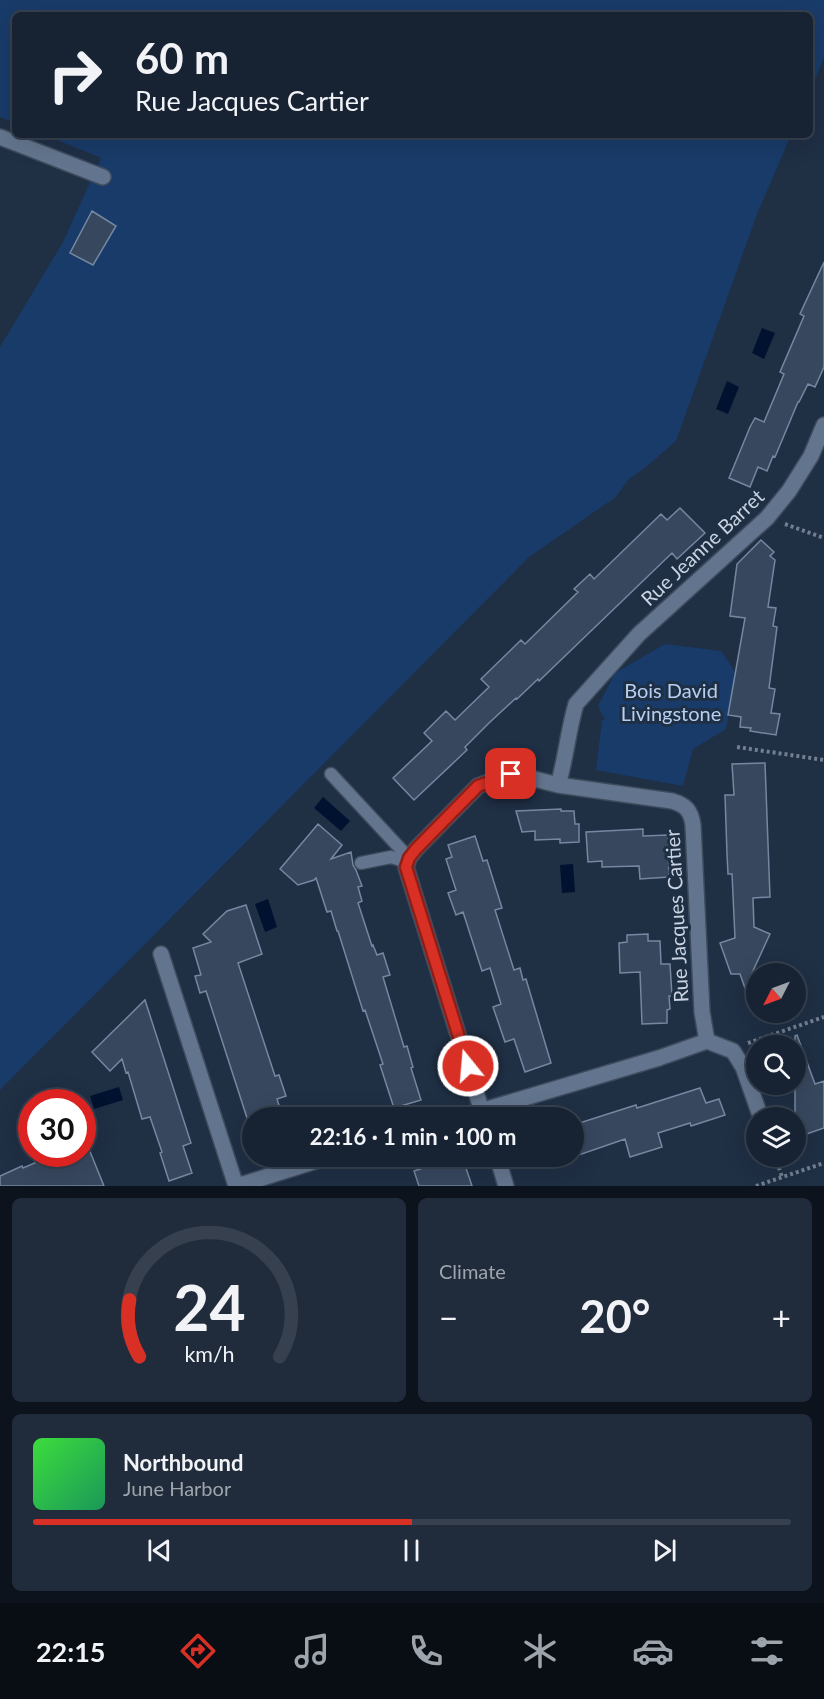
<!DOCTYPE html>
<meta charset="utf-8">
<style>
:root{--surface:#172333;--page:#202b3b;--text:#f1f3f6;--muted:#9ea4ac;--line:#36404e;--accent:#d93025}
body{margin:0;font-family:Lato,sans-serif;background:var(--page);color:var(--text);height:100vh;display:flex;flex-direction:column;font-size:22px;white-space:nowrap}
*{box-sizing:border-box;margin:0}
p{font-size:20px;color:var(--muted)}
.icon{flex:none;width:33px;height:33px;fill:none;stroke:currentColor;stroke-width:2;stroke-linecap:round;stroke-linejoin:round}
.map{position:relative;height:1186px;overflow:hidden}
.panel{display:flex;flex-direction:column;gap:12px;padding:12px;background:#0d131c;flex:1}
.panel>*{flex:none}
.hud{position:absolute;left:12px;top:12px;width:801px;height:126px;border-radius:9px;box-shadow:0 6px 24px #0002,0 0 0 2px var(--line);background:#172333;color:var(--text);overflow:hidden}
.needle{width:39px;rotate:228deg}
.controls{position:absolute;left:746px;top:963px;display:grid;gap:12px}
.controls a{display:grid;place-items:center;width:60px;height:60px;border-radius:50%;background:var(--surface);box-shadow:0 6px 24px #0002,0 0 0 2px var(--line);font-size:30px}
.speed{position:absolute;left:18px;top:1089px;display:flex;gap:12px;font-size:30px;font-weight:700;text-align:center}
.speed>*{display:grid;place-content:center;width:78px;height:78px;border-radius:50%;background:var(--surface);box-shadow:0 6px 24px #0002,0 0 0 2px var(--line);line-height:1}
.speed .limit{border:9px solid #d22;background:#fff;color:#111}
.pin{position:absolute;display:grid;place-items:center;width:51px;height:51px;color:#fff;margin:-26px;border-radius:12px;box-shadow:0 3px 9px #0006}
.me{position:absolute;width:66px;margin:-33px;rotate:343deg;stroke-linejoin:round;filter:drop-shadow(0 0 4px #0008)}
.turn{display:flex;align-items:center;gap:21px;height:126px;padding:0 24px;font-size:27px}
.turn .icon{width:78px;height:78px;stroke-width:2.5}
.turn b{display:block;font-size:42px;line-height:51px}
.big{font-size:45px;font-weight:700;line-height:1.1}
.panel .tile{flex:1;display:flex;flex-direction:column;justify-content:center;gap:9px;min-width:0;padding:0 21px;border-radius:9px;background:var(--page)}
.panel .dial{align-items:center;gap:0}
.dial svg{height:156px;overflow:visible;fill:none;stroke:var(--line);stroke-width:7;stroke-linecap:round;text-anchor:middle}
.dial text{fill:var(--text);stroke:none}
.song{display:flex;align-items:center;gap:18px}
.cover{width:72px;height:72px;border-radius:9px;background:linear-gradient(135deg,hsl(120 70% 55%),hsl(150 70% 35%))}
.played{height:6px;border-radius:3px;background:linear-gradient(90deg,var(--accent) 50%,var(--line) 50%)}
.keys{display:flex;justify-content:space-around;direction:ltr}
.heat{display:flex;justify-content:space-between;align-items:center;font-size:33px;direction:ltr}
.panel .tiles{flex:1;display:grid;gap:12px;grid-template-columns:1fr 1fr}
.tile:last-child{grid-column:span 2}
.trip{position:absolute;left:242px;top:1107px;width:342px;height:60px;border-radius:30px;background:var(--surface);box-shadow:0 6px 24px #0002,0 0 0 2px var(--line);font-weight:700;line-height:60px;text-align:center}
.dock{display:flex;height:96px;justify-content:space-around;align-items:center;background:#090e14;color:var(--muted)}
.dock .icon{width:42px;height:42px}
.dock .selected{color:var(--accent)}
.dock b{font-size:27px;color:var(--text)}
.map>svg:first-child{display:block}
</style>
<div class="map">
<svg width="824" height="1186" viewBox="0 0 824 1186">
<rect width="100%" height="100%" fill="#1f2f44"/>
<path fill="#193b69" d="M 0,0 L 824,0 L 824,58 L 810,91 L 810,15 L 15,15 L 15,123 L 0,117 Z
M 45,135 L 791,135 L 757,214 L 676,441 L 646,467 L 628,480 L 616,497 L 529,557 L 0,1090 L 0,347 L 63,242 L 101,158 Z
M 665,644 L 721,651 L 736,673 L 726,729 L 693,749 L 683,786 L 596,770 L 602,720 L 605,720 L 598,706 L 615,673 Z"/>
<path fill="#00122f" d="M 762,328 L 775,333 L 764,359 L 752,353 Z
M 727,381 L 739,387 L 728,414 L 716,409 Z
M 323,797 L 350,821 L 341,831 L 314,808 Z
M 573,864 L 575,892 L 562,893 L 560,865 Z
M 268,899 L 277,927 L 265,932 L 255,904 Z
M 119,1087 L 123,1100 L 94,1109 L 90,1096 Z"/>
<path fill="#37475e" stroke="#7588a1" stroke-width="1.5" d="M 92,211 L 116,226 L 93,265 L 70,253 Z
M 824,262 L 824,367 L 815,387 L 808,384 L 799,402 L 798,402 L 775,457 L 773,456 L 767,471 L 758,467 L 750,487 L 729,478 L 750,427 L 755,418 L 764,422 L 784,374 L 780,372 L 804,316 L 800,314 Z
M 680,508 L 705,533 L 677,559 L 672,553 L 539,681 L 538,679 L 517,699 L 516,698 L 489,723 L 465,747 L 467,750 L 414,800 L 393,778 L 432,741 L 424,733 L 446,711 L 455,720 L 489,687 L 481,679 L 521,640 L 525,644 L 578,592 L 574,589 L 590,574 L 594,579 L 661,514 L 667,520 Z
M 761,540 L 774,552 L 770,556 L 775,560 L 768,607 L 776,608 L 773,626 L 777,627 L 769,688 L 775,689 L 771,713 L 780,714 L 776,735 L 750,731 L 751,728 L 740,727 L 741,717 L 728,715 L 745,618 L 730,616 L 737,564 Z
M 765,763 L 770,897 L 753,898 L 754,927 L 770,934 L 745,988 L 740,974 L 731,974 L 720,943 L 735,938 L 732,874 L 728,874 L 727,854 L 725,795 L 734,795 L 732,764 Z
M 561,809 L 561,811 L 574,811 L 575,824 L 579,824 L 579,842 L 560,843 L 560,839 L 535,840 L 535,831 L 522,832 L 516,811 Z
M 318,824 L 342,845 L 331,859 L 351,852 L 353,865 L 356,870 L 362,886 L 358,887 L 362,901 L 358,903 L 372,946 L 373,945 L 377,955 L 383,953 L 390,975 L 383,977 L 404,1047 L 407,1046 L 413,1067 L 411,1068 L 421,1100 L 394,1108 L 380,1065 L 383,1064 L 365,1010 L 363,1011 L 338,931 L 337,931 L 331,911 L 327,912 L 316,878 L 314,880 L 298,885 L 280,869 Z
M 643,829 L 643,836 L 668,835 L 669,877 L 640,879 L 639,866 L 602,867 L 602,861 L 588,862 L 586,832 Z
M 475,836 L 483,861 L 487,860 L 502,908 L 495,910 L 514,970 L 520,968 L 523,980 L 526,979 L 551,1063 L 525,1072 L 514,1039 L 505,1042 L 493,1007 L 501,1004 L 490,968 L 482,971 L 463,912 L 456,915 L 448,893 L 456,890 L 446,859 L 452,857 L 448,845 Z
M 246,905 L 262,954 L 238,963 L 275,1076 L 279,1075 L 286,1096 L 277,1099 L 283,1118 L 252,1118 L 252,1120 L 248,1121 L 206,991 L 200,993 L 195,976 L 201,975 L 193,948 L 211,942 L 203,934 L 227,911 Z
M 648,934 L 648,941 L 660,941 L 661,964 L 670,964 L 672,996 L 669,996 L 670,1009 L 667,1010 L 667,1023 L 642,1024 L 640,972 L 620,973 L 619,943 L 627,942 L 627,935 Z
M 145,1000 L 191,1143 L 183,1146 L 192,1173 L 169,1181 L 160,1153 L 162,1152 L 150,1117 L 142,1119 L 128,1072 L 126,1073 L 122,1059 L 110,1071 L 92,1052 Z
M 797,1035 L 815,1084 L 824,1081 L 824,1128 L 795,1138 L 795,1036 Z
M 700,1088 L 706,1103 L 719,1099 L 725,1115 L 691,1126 L 690,1123 L 658,1133 L 662,1147 L 630,1157 L 625,1139 L 573,1157 L 573,1125 L 636,1105 L 637,1108 Z
M 89,1149 L 104,1186 L 0,1186 L 0,1176 L 22,1166 L 23,1168 L 51,1156 L 54,1165 Z
M 459,1156 L 462,1156 L 472,1186 L 419,1186 L 414,1171 Z"/>
<g fill="none" stroke-linecap="round" stroke-linejoin="round">
<g stroke="#3e4b5d" stroke-width="15">
<path id="lane" d="M 331,774 L 409,858
M 361,863 L 391,857 L 408,862"/>
</g>
<g stroke="#3e4b5d" stroke-width="18">
<path id="street" d="M 0,137 L 103,177
M 558,785 C 566,758 568,731 576,704 L 639,634 L 767,518 L 789,491 L 811,456 L 824,425
M 161,954 L 236,1186
M 457,1118 L 659,1058 L 707,1041
M 484,1118 L 406,867 L 409,858 L 416,849 L 478,786 L 511,773 L 558,785 L 672,801 C 686,805 691,811 693,825 L 702,1012 L 707,1041 L 733,1051 L 743,1067 L 761,1118
M 497,1156 L 506,1186
M 237,1186 L 332,1156"/>
</g>
<path stroke="#727f90" stroke-width="4" stroke-dasharray="3 3" stroke-linecap="butt" d="M 785,524 L 824,538
M 737,747 L 824,760
M 748,1043 L 824,1017
M 775,1156 L 782,1177
M 756,1186 L 824,1163"/>
<use href="#lane" stroke="#63758e" stroke-width="12"/>
<use href="#street" stroke="#63758e" stroke-width="15"/>
</g>
<g fill="none" stroke-linecap="round" stroke-linejoin="round">
<g stroke="#8d1f18" stroke-width="15">
<path id="route" d="M 468,1066 L 406,867 L 409,858 L 416,849 L 478,786 L 511,774"/>
</g>
<use href="#route" stroke="#d93025" stroke-width="10"/>
</g>
<g text-anchor="middle" dominant-baseline="central" stroke-width="6" stroke-linejoin="round" paint-order="stroke">
<g font-size="20" fill="#c9d3e1" stroke="#1f2f44">
<text transform="translate(702 547) rotate(-43)">Rue Jeanne Barret</text>
<text transform="translate(676 916) rotate(-93)">Rue Jacques Cartier</text>
</g>
<g font-size="20" fill="#b6cff1" stroke="#1f2f44">
<text x="671" y="690">Bois David<tspan x="671" dy="23">Livingstone</tspan></text>
</g>
</g>
</svg>
<div class="controls">
<a><svg class="needle" viewBox="-14 -14 28 28"><path d="M0-13l5 13h-10z" fill="#e53935"/><path d="M0 13l5-13h-10z" fill="#9ea4ac"/></svg></a>
<a><svg class="icon" aria-label="search" viewBox="0 0 24 24"><circle cx="10" cy="10" r="6"/><path d="M15 15l6 6"/></svg></a>
<a><svg class="icon" aria-label="layers" viewBox="0 0 24 24"><path d="M12 4l9 5-9 5-9-5zM3 14l9 5 9-5"/></svg></a>
</div>
<div class="speed"><div class="limit">30</div></div>
<div class="pin" style="left:511px;top:774px;background:#d93025"><svg class="icon" aria-label="arrive" viewBox="0 0 24 24"><path d="M6 21V4h12l-3 4 3 4H6"/></svg></div>
<svg class="me" style="left:468px;top:1066px" viewBox="-20 -20 40 40"><circle r="17" fill="#d93025" stroke="#fff" stroke-width="3"/><path d="M0-11L8 9 0 5-8 9z" fill="#fff"/></svg>
<div class="trip">22:16 · 1 min · 100 m</div>
<div class="hud">
<div class="turn"><svg class="icon" aria-label="right" viewBox="0 0 24 24"><path d="M7 20v-9h11M14 6l5 5-5 5"/></svg><div><b>60 m</b>Rue Jacques Cartier</div></div>
</div>
</div>
<section class="panel">
<div class="tiles">
<div class="tile dial"><svg viewBox="0 0 100 80">
<path d="M14 69A42 42 0 1 1 86 69"/>
<path d="M14 69A42 42 0 0 1 9 40" stroke="#d93025"/>
<text x="50" y="56" font-size="32" font-weight="700">24</text>
<text x="50" y="72" font-size="11">km/h</text>
</svg></div>
<div class="tile"><p>Climate</p>
<div class="heat"><a>−</a><b class="big">20°</b><a>+</a></div>
</div>
<div class="tile">
<div class="song"><i class="cover"></i><div><b>Northbound</b><p>June Harbor</p></div></div>
<div class="played"></div>
<div class="keys"><svg class="icon" aria-label="previous" viewBox="0 0 24 24"><path d="M18 5L8 12l10 7zM5 5v14"/></svg><svg class="icon" aria-label="pause" viewBox="0 0 24 24"><path d="M8 5v14M16 5v14"/></svg><svg class="icon" aria-label="next" viewBox="0 0 24 24"><path d="M6 5l10 7-10 7zM19 5v14"/></svg></div>
</div>
</div>
</section>
<nav class="dock">
<b>22:15</b>
<svg class="icon selected" aria-label="directions" viewBox="0 0 24 24"><path d="M12 3l9 9-9 9-9-9zM9 14v-3h6M13 9l2 2-2 2"/></svg>
<svg class="icon" aria-label="music" viewBox="0 0 24 24"><path d="M9 18V5l10-2v13"/><circle cx="6" cy="18" r="3"/><circle cx="16" cy="16" r="3"/></svg>
<svg class="icon" aria-label="phone" viewBox="0 0 24 24"><path d="M5 4h4l2 5-3 2q2 4 5 5l2-3 5 2v4C11 20 4 13 5 4z"/></svg>
<svg class="icon" aria-label="climate" viewBox="0 0 24 24"><path d="M12 3v18M4 7l16 10M4 17L20 7"/></svg>
<svg class="icon" aria-label="car" viewBox="0 0 24 24"><path d="M5 17H2v-5l4-1 3-4h7l3 4 3 1v5h-3M9 17h6M6 11h13"/><circle cx="7" cy="17" r="2"/><circle cx="17" cy="17" r="2"/></svg>
<svg class="icon" aria-label="filters" viewBox="0 0 24 24"><path d="M4 7h16M4 17h16"/><circle cx="9" cy="7" r="2"/><circle cx="15" cy="17" r="2"/></svg>
</nav>
